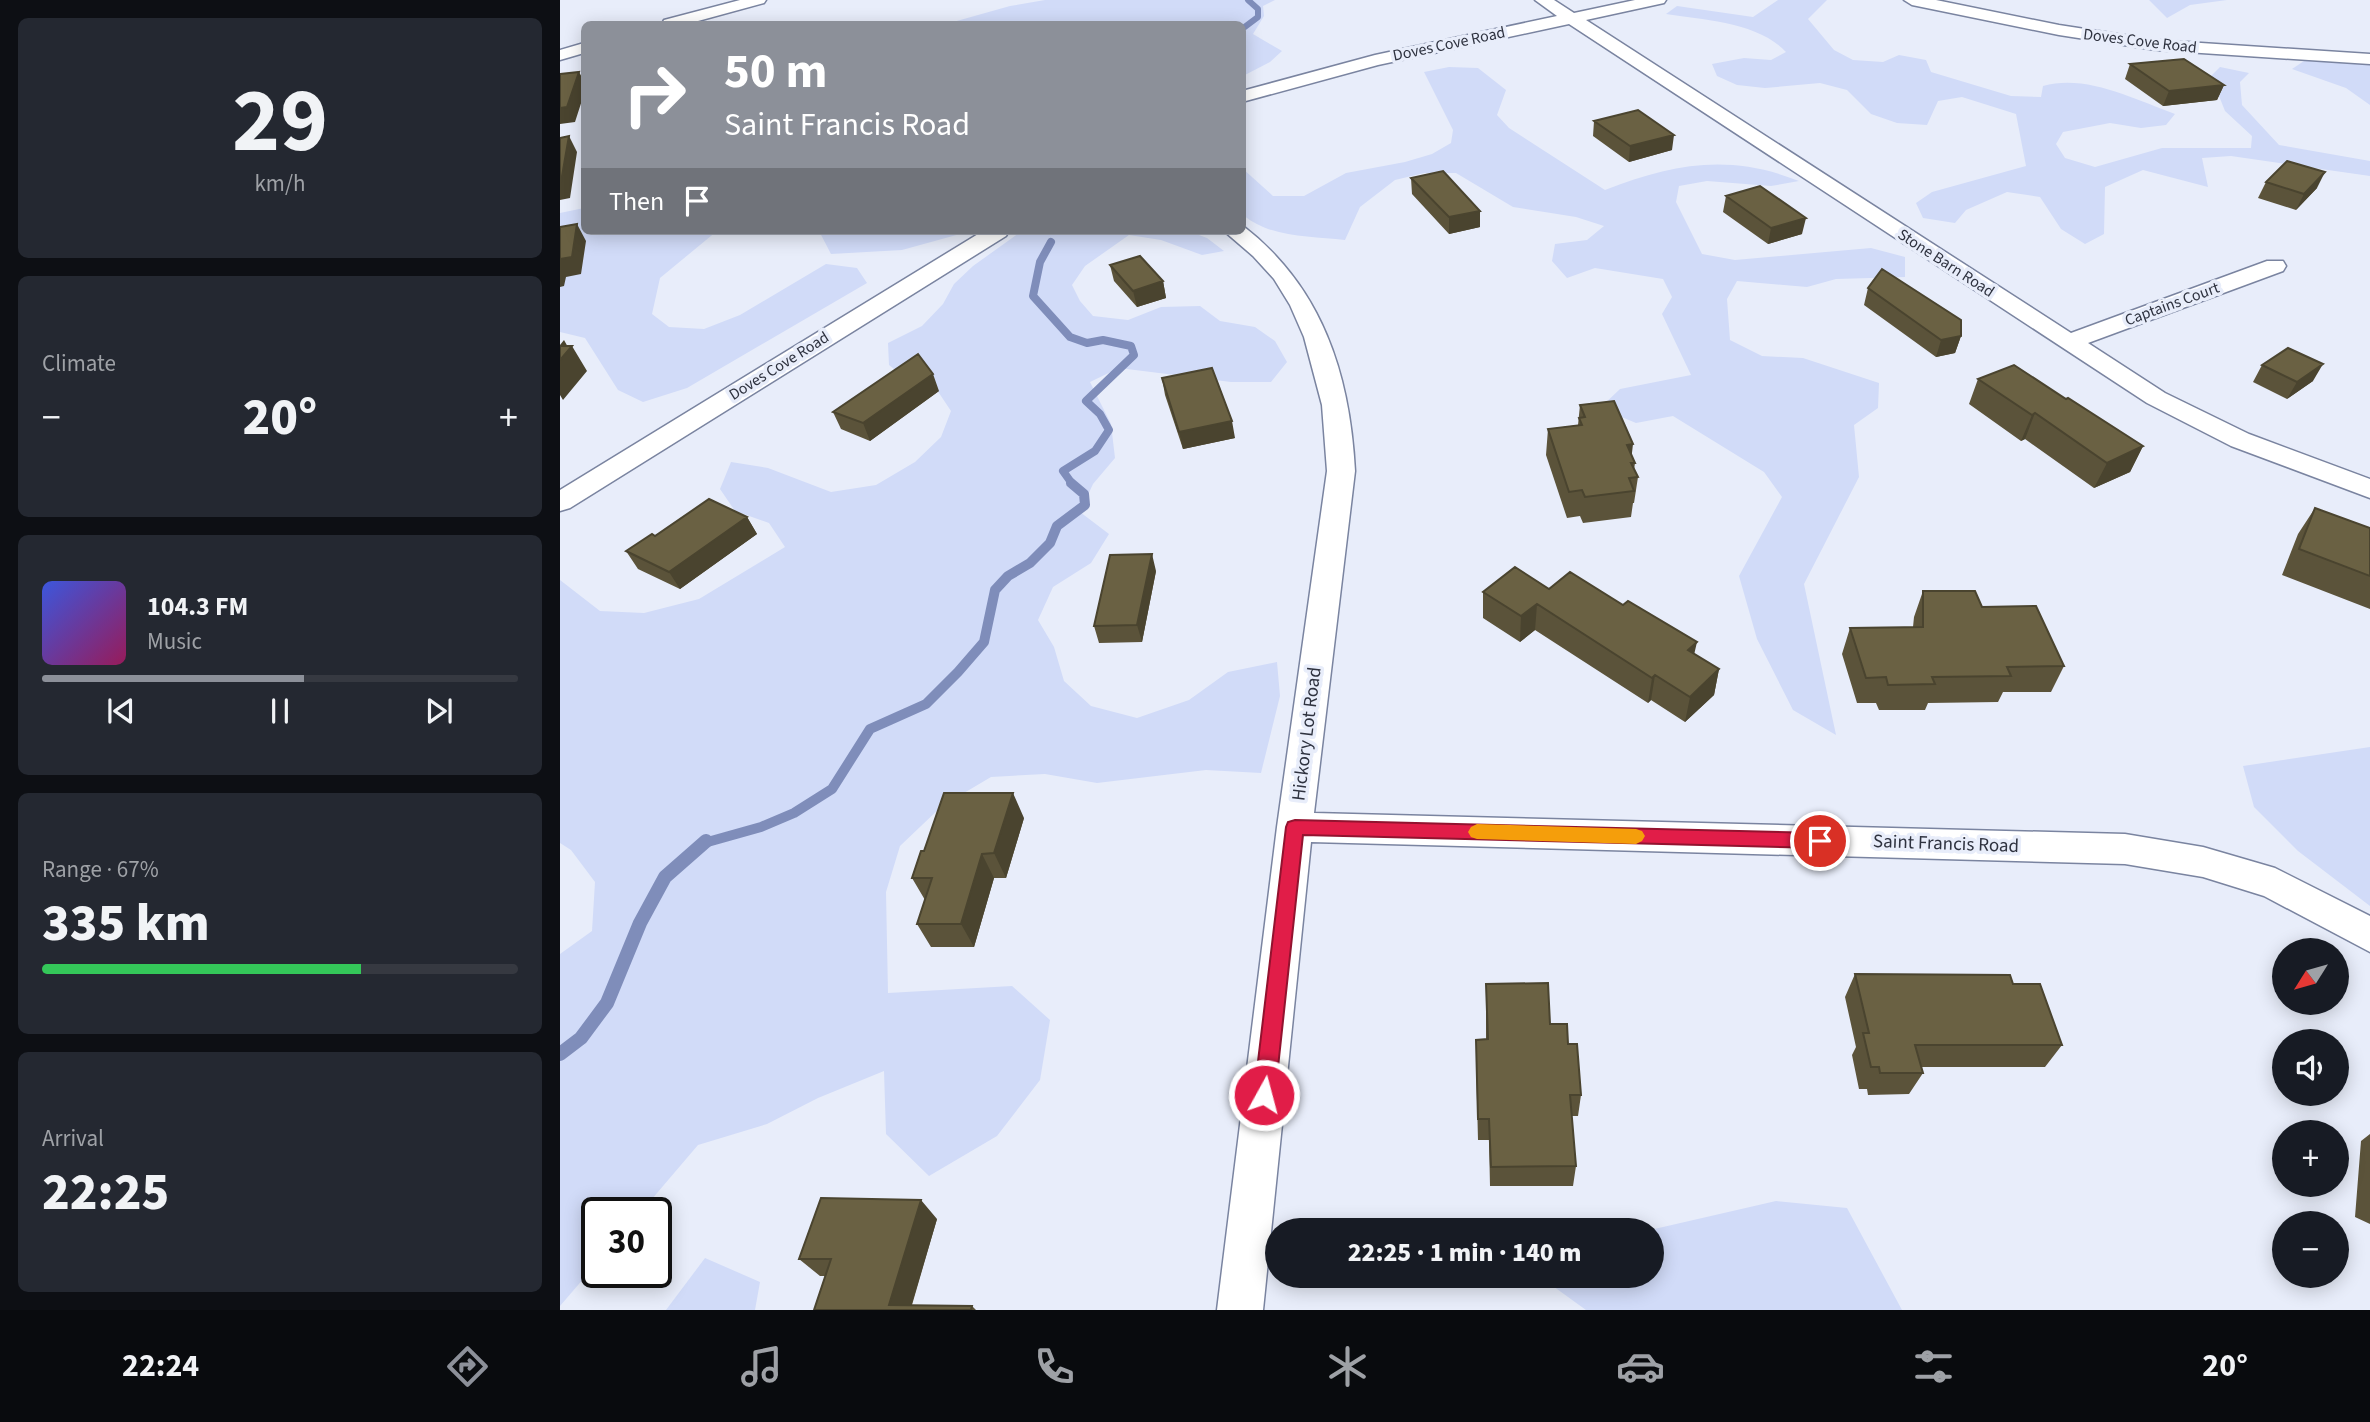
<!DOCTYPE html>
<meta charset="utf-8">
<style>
:root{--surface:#171b24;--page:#242831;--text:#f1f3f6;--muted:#9ea1a6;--line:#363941;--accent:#8c9099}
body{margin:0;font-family:"Source Sans 3",sans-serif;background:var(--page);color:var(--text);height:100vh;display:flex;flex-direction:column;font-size:26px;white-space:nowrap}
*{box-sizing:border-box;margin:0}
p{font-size:23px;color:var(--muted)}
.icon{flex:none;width:38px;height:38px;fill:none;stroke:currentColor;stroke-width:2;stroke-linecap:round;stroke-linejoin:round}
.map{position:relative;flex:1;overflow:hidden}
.side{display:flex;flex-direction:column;gap:18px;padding:18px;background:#0d0f14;width:560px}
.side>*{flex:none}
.top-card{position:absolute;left:21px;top:21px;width:665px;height:214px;border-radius:10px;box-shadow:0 4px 18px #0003;background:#8c9099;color:#fff;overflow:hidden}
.needle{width:46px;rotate:233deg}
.fabs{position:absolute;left:1712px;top:938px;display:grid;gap:14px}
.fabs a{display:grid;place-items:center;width:77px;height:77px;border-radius:50%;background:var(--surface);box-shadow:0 4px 18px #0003;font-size:35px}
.speed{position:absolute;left:21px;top:1197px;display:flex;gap:14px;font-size:35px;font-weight:700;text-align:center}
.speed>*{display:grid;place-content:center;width:91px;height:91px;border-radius:50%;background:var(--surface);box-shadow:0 4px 18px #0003;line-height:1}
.speed .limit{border:4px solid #111;border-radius:10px;background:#fff;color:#111}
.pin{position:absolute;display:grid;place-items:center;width:60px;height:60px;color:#fff;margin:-30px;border:4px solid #fff;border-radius:50%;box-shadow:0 2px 7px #0007}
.me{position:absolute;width:77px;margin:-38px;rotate:7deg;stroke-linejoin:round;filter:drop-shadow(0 0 5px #0008)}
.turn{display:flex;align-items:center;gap:24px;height:147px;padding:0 28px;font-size:32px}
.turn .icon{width:91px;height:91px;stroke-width:2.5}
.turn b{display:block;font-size:49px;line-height:60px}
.then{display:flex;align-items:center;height:66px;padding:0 28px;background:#0003;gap:14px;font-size:26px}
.big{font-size:52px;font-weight:800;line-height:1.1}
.side .tile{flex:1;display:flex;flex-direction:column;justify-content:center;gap:10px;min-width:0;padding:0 24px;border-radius:10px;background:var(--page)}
.side .dial{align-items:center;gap:0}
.dial b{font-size:91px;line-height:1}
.song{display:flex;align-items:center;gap:21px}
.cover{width:84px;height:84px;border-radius:10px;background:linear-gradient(135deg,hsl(230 70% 55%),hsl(330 70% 35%))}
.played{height:7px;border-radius:4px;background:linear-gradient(90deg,var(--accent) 55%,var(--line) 55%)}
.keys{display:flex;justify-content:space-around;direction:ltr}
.heat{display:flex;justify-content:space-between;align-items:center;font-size:38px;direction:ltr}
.charge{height:10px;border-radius:5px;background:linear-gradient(90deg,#34c759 67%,var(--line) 0)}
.trip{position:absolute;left:705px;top:1218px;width:399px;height:70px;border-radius:35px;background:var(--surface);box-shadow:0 4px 18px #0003;font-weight:800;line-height:70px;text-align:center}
.tabs{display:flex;height:112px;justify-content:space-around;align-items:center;background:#090b0e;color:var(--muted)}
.tabs .icon{width:49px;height:49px}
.tabs .current{color:var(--accent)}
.tabs b{font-size:32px;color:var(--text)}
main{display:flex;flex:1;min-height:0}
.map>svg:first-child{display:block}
</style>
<main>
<section class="side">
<div class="tile dial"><b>29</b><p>km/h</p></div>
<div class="tile"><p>Climate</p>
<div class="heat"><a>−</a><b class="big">20°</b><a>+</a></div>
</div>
<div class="tile">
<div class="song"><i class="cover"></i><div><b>104.3 FM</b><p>Music</p></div></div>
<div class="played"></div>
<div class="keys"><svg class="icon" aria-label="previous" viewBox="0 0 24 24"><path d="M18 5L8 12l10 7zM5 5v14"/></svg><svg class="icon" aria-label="pause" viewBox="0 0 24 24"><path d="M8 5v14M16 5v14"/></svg><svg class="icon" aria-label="next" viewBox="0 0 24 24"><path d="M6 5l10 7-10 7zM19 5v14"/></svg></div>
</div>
<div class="tile"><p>Range · 67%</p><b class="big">335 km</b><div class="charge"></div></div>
<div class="tile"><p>Arrival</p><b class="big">22:25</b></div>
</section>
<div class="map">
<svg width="1810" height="1310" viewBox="0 0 1810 1310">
<rect width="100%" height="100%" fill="#e8edfa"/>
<path fill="#d1dbf8" d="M 485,0 L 715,0 L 703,6 L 704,16 L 693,34 L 722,51 L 710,62 L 683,76 L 682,24 L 386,24 L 450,6 Z
M 1218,0 L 1267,0 L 1248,19 L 1274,50 L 1293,60 L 1323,62 L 1339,55 L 1366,60 L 1371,72 L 1451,96 L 1481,97 L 1483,86 C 1527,74 1573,99 1615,114 L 1606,125 L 1581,128 L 1550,123 L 1503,132 L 1496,144 L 1505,158 L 1535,167 L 1602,148 L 1691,148 L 1692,136 L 1665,111 L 1651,76 L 1660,67 L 1689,73 L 1680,82 L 1682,105 L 1719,145 L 1810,161 L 1810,176 L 1671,156 L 1642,158 L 1648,187 L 1583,170 L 1545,187 L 1544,234 L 1525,244 L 1501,229 L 1480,197 L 1447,192 L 1406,210 L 1395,223 L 1363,218 L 1356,203 L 1372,192 L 1466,166 L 1456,114 L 1402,97 L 1378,101 L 1367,125 L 1337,123 L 1311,114 L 1287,90 L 1260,83 L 1205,88 L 1177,85 L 1157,76 L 1152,64 L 1184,58 L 1211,60 L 1226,52 C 1198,22 1144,20 1106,14 L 1117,6 L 1193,17 Z
M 1589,0 L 1667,0 L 1630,5 L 1607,18 Z
M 1772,58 L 1810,64 L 1810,105 L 1786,88 L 1732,69 L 1744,61 Z
M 889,67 L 918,68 L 946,90 L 937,115 L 949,128 L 1045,190 C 1112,164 1169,153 1239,181 L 1211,186 L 1147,181 L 1119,186 L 1116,202 L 1142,254 L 1175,260 L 1311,248 L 1345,257 L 1345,277 L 1276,279 L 1247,287 L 1177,281 L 1167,299 L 1170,340 L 1202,356 L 1243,358 L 1319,383 L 1318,408 L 1294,425 L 1299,477 L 1244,584 L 1276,735 L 1233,710 L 1197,639 L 1179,576 L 1222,497 L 1204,472 L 1113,416 L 1076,423 L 1040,408 L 1060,389 L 1131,375 L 1102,314 L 1112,297 L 1103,279 L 1035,268 L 1007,278 L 992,261 L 995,244 L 1027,240 L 1044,226 L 1016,217 L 953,207 L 896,173 L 864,173 L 835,180 L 800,207 L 785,240 C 750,236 711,238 683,215 L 682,168 L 713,196 L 744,196 L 786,173 L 845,162 L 872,154 L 891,143 L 893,130 L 864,72 Z
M 24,208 L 24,231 L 157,231 L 100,278 L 92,314 L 109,327 L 144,329 L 180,315 L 266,264 L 297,268 L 307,283 L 127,388 L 83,402 L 58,390 L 25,338 L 0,332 L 0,213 Z
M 259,231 L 411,231 L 342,250 L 271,254 Z
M 462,231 L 628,231 L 647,238 L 664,251 L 642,255 L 601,240 L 569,235 L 525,266 L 512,285 L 520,301 L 533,316 L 568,320 L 601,307 L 640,306 L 660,321 L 695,327 L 715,341 L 727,362 L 711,382 L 671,382 L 559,368 L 530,382 L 551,424 L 555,458 L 533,484 L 520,512 L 549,534 L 531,563 L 493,587 L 478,620 L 494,647 L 504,681 L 531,706 L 577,718 L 629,700 L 668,672 L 717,662 L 720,696 L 701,773 L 646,770 L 537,783 L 485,774 L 431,777 L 382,806 L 340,846 L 326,892 L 328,993 L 452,986 L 490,1020 L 480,1080 L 437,1136 L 369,1176 L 326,1134 L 324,1071 L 258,1098 L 207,1124 L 138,1145 L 80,1213 L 37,1213 L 37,1263 L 0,1306 L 0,954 L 32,931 L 35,882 L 11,850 L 0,843 L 0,580 L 40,611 L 84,613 L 139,599 L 225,547 L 209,523 L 175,511 L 160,489 L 171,462 L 208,468 L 271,492 L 316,485 L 355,462 L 381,437 L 391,411 L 377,390 L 348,380 L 329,365 L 328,343 L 362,326 L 383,304 L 394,284 L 413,266 Z
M 1810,747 L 1810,906 L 1738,851 L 1694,807 L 1683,766 Z
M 1216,1201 L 1287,1208 L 1342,1310 L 1026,1310 L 979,1276 L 1092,1276 L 1090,1230 Z
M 145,1258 L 200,1282 L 195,1310 L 106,1310 Z"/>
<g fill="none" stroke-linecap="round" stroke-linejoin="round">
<path stroke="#7f8dba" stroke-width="6" d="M 682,29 L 698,17 L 698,9 L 688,0"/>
<path stroke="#7f8dba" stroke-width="8" d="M 491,242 L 480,262 L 473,296 L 510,337 L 527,343 L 543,340 L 571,346 L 574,355 L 526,401 L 540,414 L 549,430 L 535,451 L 503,471 L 513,485"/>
<path stroke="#7f8dba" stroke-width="10" d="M 144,843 L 201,827 L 234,813 L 272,789 L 310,729 L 366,704 L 398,672 L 424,642 L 435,590 L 448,576 L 470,563 L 490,543 L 497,526 L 525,505 L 524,494 L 511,483"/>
<path stroke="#7f8dba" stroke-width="14" d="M 0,1054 L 21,1038 L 47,1003 L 80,923 L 105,877 L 146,841"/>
<g stroke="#7a84a0" stroke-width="3">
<path id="minor" d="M 180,0 L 206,0 L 204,3 L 127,24 L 102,24 L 104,20 Z
M 975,0 L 994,0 L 1014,13 L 1075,0 L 1106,0 L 1104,3 L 1026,20 L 1511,333 L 1707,261 L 1723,261 L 1726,266 L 1723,271 L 1528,343 L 1605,393 L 1689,434 L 1810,479 L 1810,498 L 1671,446 L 1587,403 L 1009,24 L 818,65 L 682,102 L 682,91 L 815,55 L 997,16 Z
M 1344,0 L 1376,0 L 1499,25 L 1596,40 L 1810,54 L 1810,64 L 1596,50 L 1499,35 L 1352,5 Z
M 24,43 L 24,53 L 0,60 L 0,50 Z
M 683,226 C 762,287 790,374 795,471 L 754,813 L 1565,834 L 1643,847 L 1715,868 L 1810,916 L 1810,952 L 1704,896 L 1643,877 L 1565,864 L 751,842 L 703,1310 L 657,1310 L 717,827 L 767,471 L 762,405 L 744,337 L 730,305 L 714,279 L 693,256 L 664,231 L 682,231 Z
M 423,231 L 449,231 L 446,236 L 10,508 L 0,511 L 0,490 Z"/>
</g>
<use href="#minor" fill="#fff" fill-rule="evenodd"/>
</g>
<path fill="#5b533a" d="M 1570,64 L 1664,85 L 1657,100 L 1603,106 L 1565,79 Z
M 1034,121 L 1112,150 L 1069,162 L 1033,136 Z
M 851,178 L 920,211 L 920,227 L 889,234 L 852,194 Z
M 1706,182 L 1757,188 L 1736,210 L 1698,198 Z
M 1166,196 L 1242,234 L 1208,244 L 1163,212 Z
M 550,265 L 603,281 L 606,298 L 577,307 L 554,281 Z
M 1308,288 L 1401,336 L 1395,353 L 1376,357 L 1304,305 Z
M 1702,365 L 1753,381 L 1727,399 L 1693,382 Z
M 602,378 L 675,438 L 623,449 L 605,395 Z
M 1418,379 L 1506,399 L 1583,446 L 1570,472 L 1534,488 L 1465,439 L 1461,441 L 1409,404 Z
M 379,391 L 310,441 L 281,429 L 273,412 Z
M 1020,405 L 1072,456 L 1075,463 L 1074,470 L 1078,477 L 1074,503 L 1073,503 L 1071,517 L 1023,523 L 1020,516 L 1007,518 L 986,455 L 988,429 L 1018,425 Z
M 1755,508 L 1810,528 L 1810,609 L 1722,575 L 1738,534 Z
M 187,517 L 197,534 L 120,589 L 78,569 L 66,551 L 95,536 Z
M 596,571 L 582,642 L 539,643 L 534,626 Z
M 989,589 L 1134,654 L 1159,669 L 1154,695 L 1125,722 L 1091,700 L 1088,703 L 975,630 L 960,642 L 923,618 L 923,592 Z
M 1363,591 L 1422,607 L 1504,666 L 1491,692 L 1443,692 L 1438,702 L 1368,703 L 1365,710 L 1319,710 L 1316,703 L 1297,703 L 1282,654 L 1290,628 L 1353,627 L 1354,617 Z
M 464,818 L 446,878 L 434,878 L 414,947 L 371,947 L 357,924 L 365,900 L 352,878 L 364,851 Z
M 1295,974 L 1453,984 L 1502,1045 L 1485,1067 L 1361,1067 L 1363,1073 L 1349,1094 L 1308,1095 L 1307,1089 L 1299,1089 L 1292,1055 L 1296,1047 L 1285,997 Z
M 926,984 L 990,1024 L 1008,1044 L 1021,1095 L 1018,1116 L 1012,1116 L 1016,1166 L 1013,1186 L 930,1186 L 929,1140 L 918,1140 L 916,1062 L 916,1040 L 926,1039 Z
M 1810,1134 L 1810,1224 L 1795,1217 L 1801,1141 Z
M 377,1219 L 352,1305 L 412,1306 L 416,1310 L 254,1310 L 266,1276 L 260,1276 L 239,1259 Z"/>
<path fill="#4a442f" d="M 19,72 L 24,81 L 24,94 L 15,122 L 0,124 L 0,108 Z
M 1664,85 L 1657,100 L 1603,106 L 1609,91 Z
M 1114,135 L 1112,150 L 1069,162 L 1070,146 Z
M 9,136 L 17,152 L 10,198 L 0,200 L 0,182 Z
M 1765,172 L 1757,188 L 1736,210 L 1744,194 Z
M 920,211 L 920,227 L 889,234 L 889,217 Z
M 1246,218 L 1242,234 L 1208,244 L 1211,228 Z
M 17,224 L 26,241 L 21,274 L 6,277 L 4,286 L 0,287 L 0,259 Z
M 603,281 L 606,298 L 577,307 L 573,291 Z
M 1401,336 L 1395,353 L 1376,357 L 1381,340 Z
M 4,340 L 9,349 L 12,346 L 27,371 L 3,400 L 0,395 L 0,345 Z
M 1763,364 L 1753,381 L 1727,399 L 1737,382 Z
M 373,374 L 379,391 L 310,441 L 303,423 Z
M 1475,413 L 1465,439 L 1461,441 L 1472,415 Z
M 672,421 L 675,438 L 623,449 L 619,432 Z
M 1073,444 L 1070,470 L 1067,445 Z
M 1583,446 L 1570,472 L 1534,488 L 1547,463 Z
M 187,517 L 197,534 L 120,589 L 109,572 Z
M 592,554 L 596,571 L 582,642 L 577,625 Z
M 977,604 L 975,630 L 960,642 L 961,616 Z
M 1137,642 L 1131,668 L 1128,650 Z
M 1159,669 L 1154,695 L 1125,722 L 1130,697 Z
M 1095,675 L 1091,700 L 1088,703 L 1092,678 Z
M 453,793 L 464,818 L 446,878 L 434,853 Z
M 422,854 L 434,878 L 414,947 L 401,924 Z
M 361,1200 L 377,1219 L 350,1310 L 329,1305 Z"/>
<path fill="#6a6143" stroke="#4a442f" stroke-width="2" d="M 1624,59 L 1664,85 L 1609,91 L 1570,64 Z
M 19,72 L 7,107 L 0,108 L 0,74 Z
M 1078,110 L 1114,135 L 1070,146 L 1034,121 Z
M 9,136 L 1,182 L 0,182 L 0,138 Z
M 1727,161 L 1765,172 L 1744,194 L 1706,182 Z
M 883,171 L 920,211 L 889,217 L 851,178 Z
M 1200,186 L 1246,218 L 1211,228 L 1166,196 Z
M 17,224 L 12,257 L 0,259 L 0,227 Z
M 580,256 L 603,281 L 573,291 L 550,265 Z
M 1322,269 L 1401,320 L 1401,336 L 1381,340 L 1308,288 Z
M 0,346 L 12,346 L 0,360 Z
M 1728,348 L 1763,364 L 1737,382 L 1702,365 Z
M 358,354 L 373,374 L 303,423 L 273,412 Z
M 1454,365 L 1506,399 L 1508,398 L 1583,446 L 1547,463 L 1475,413 L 1472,415 L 1418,379 Z
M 652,368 L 672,421 L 619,432 L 602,378 Z
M 1054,401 L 1073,444 L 1067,445 L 1075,463 L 1071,463 L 1078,477 L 1069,478 L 1074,491 L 1025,497 L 1022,490 L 1009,492 L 988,429 L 1022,425 L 1019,418 L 1025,417 L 1020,405 Z
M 149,499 L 187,517 L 109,572 L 66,551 L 92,534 L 95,536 Z
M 1755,508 L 1810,528 L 1810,576 L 1739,549 Z
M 592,554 L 577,625 L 534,626 L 550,555 Z
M 955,567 L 989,589 L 1010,572 L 1063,605 L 1068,601 L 1137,642 L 1128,650 L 1159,669 L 1130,697 L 1095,675 L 1092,678 L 977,604 L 961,616 L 923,592 Z
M 1363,591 L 1415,591 L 1422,607 L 1476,606 L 1504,666 L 1447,667 L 1451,676 L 1372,677 L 1375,684 L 1328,685 L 1326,677 L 1306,678 L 1290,628 L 1363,627 Z
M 384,793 L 453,793 L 434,853 L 422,854 L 401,924 L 357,924 L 372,878 L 352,878 L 361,851 L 364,851 Z
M 1295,974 L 1450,975 L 1453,984 L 1480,984 L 1502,1045 L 1355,1045 L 1363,1073 L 1320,1073 L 1319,1067 L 1311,1067 L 1303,1033 L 1309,1033 Z
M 988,983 L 990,1024 L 1007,1024 L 1008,1044 L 1017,1044 L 1021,1095 L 1010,1095 L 1016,1166 L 931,1167 L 929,1119 L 918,1119 L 916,1040 L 928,1039 L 926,984 Z
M 261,1198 L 361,1200 L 329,1305 L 412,1306 L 411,1310 L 254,1310 L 271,1259 L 239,1259 Z"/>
<path fill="#e11d48" stroke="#92132f" stroke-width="2" d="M 735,820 L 1260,833 L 1267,836 L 1269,841 L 1267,846 L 1260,848 L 743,835 L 715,1095 L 712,1103 L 704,1106 L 697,1103 L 694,1095 L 726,827 L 728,822 Z"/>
<path fill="#f59e0b" d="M 917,824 L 1076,829 L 1082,831 L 1085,836 L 1082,841 L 1076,844 L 917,839 L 911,837 L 908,832 L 911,827 Z"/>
<g text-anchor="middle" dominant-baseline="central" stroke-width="7" stroke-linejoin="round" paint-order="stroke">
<g font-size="16" fill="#2e323f" stroke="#e8edfa">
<text transform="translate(1580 41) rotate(7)">Doves Cove Road</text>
<text transform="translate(889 44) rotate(-12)">Doves Cove Road</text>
<text transform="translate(1386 263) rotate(33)">Stone Barn Road</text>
<text transform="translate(1612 304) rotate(-20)">Captains Court</text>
<text transform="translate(219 366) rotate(-32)">Doves Cove Road</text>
</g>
<g font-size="19" fill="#2e323f" stroke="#e8edfa">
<text transform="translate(747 734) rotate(-83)">Hickory Lot Road</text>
<text transform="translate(1386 844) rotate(2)">Saint Francis Road</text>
</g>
</g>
</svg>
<div class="fabs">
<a><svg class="needle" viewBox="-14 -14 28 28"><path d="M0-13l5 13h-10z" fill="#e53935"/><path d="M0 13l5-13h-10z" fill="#9ea1a6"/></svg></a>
<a><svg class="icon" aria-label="sound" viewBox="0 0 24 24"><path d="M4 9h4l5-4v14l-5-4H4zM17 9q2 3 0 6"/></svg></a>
<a>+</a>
<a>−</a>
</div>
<div class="speed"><div class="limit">30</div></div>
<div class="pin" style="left:1260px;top:841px;background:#d93025"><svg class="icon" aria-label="arrive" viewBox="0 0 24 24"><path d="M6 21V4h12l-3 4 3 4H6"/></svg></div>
<svg class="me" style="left:704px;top:1095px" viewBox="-20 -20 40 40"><circle r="17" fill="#e11d48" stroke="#fff" stroke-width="3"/><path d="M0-11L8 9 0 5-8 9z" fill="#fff"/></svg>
<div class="trip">22:25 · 1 min · 140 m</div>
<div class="top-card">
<div class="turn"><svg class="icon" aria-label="right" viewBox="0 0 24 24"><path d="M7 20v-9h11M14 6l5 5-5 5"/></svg><div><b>50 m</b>Saint Francis Road</div></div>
<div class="then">Then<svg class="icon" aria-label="arrive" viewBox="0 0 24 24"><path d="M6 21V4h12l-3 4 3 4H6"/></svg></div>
</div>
</div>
</main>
<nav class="tabs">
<b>22:24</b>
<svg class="icon current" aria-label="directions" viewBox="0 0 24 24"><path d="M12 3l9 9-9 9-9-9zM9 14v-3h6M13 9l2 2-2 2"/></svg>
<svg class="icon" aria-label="music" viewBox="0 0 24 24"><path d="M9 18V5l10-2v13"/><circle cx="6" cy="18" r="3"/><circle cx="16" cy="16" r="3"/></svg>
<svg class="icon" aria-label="phone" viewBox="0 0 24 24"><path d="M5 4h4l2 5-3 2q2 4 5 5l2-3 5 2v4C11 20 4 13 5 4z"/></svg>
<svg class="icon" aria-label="climate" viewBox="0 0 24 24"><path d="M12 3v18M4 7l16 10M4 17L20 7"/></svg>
<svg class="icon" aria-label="car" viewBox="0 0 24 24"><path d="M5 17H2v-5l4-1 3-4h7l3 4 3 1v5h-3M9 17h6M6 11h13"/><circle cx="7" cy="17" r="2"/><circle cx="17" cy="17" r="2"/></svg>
<svg class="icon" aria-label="filters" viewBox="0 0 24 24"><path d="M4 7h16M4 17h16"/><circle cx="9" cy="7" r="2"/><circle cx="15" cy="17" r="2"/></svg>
<b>20°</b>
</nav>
